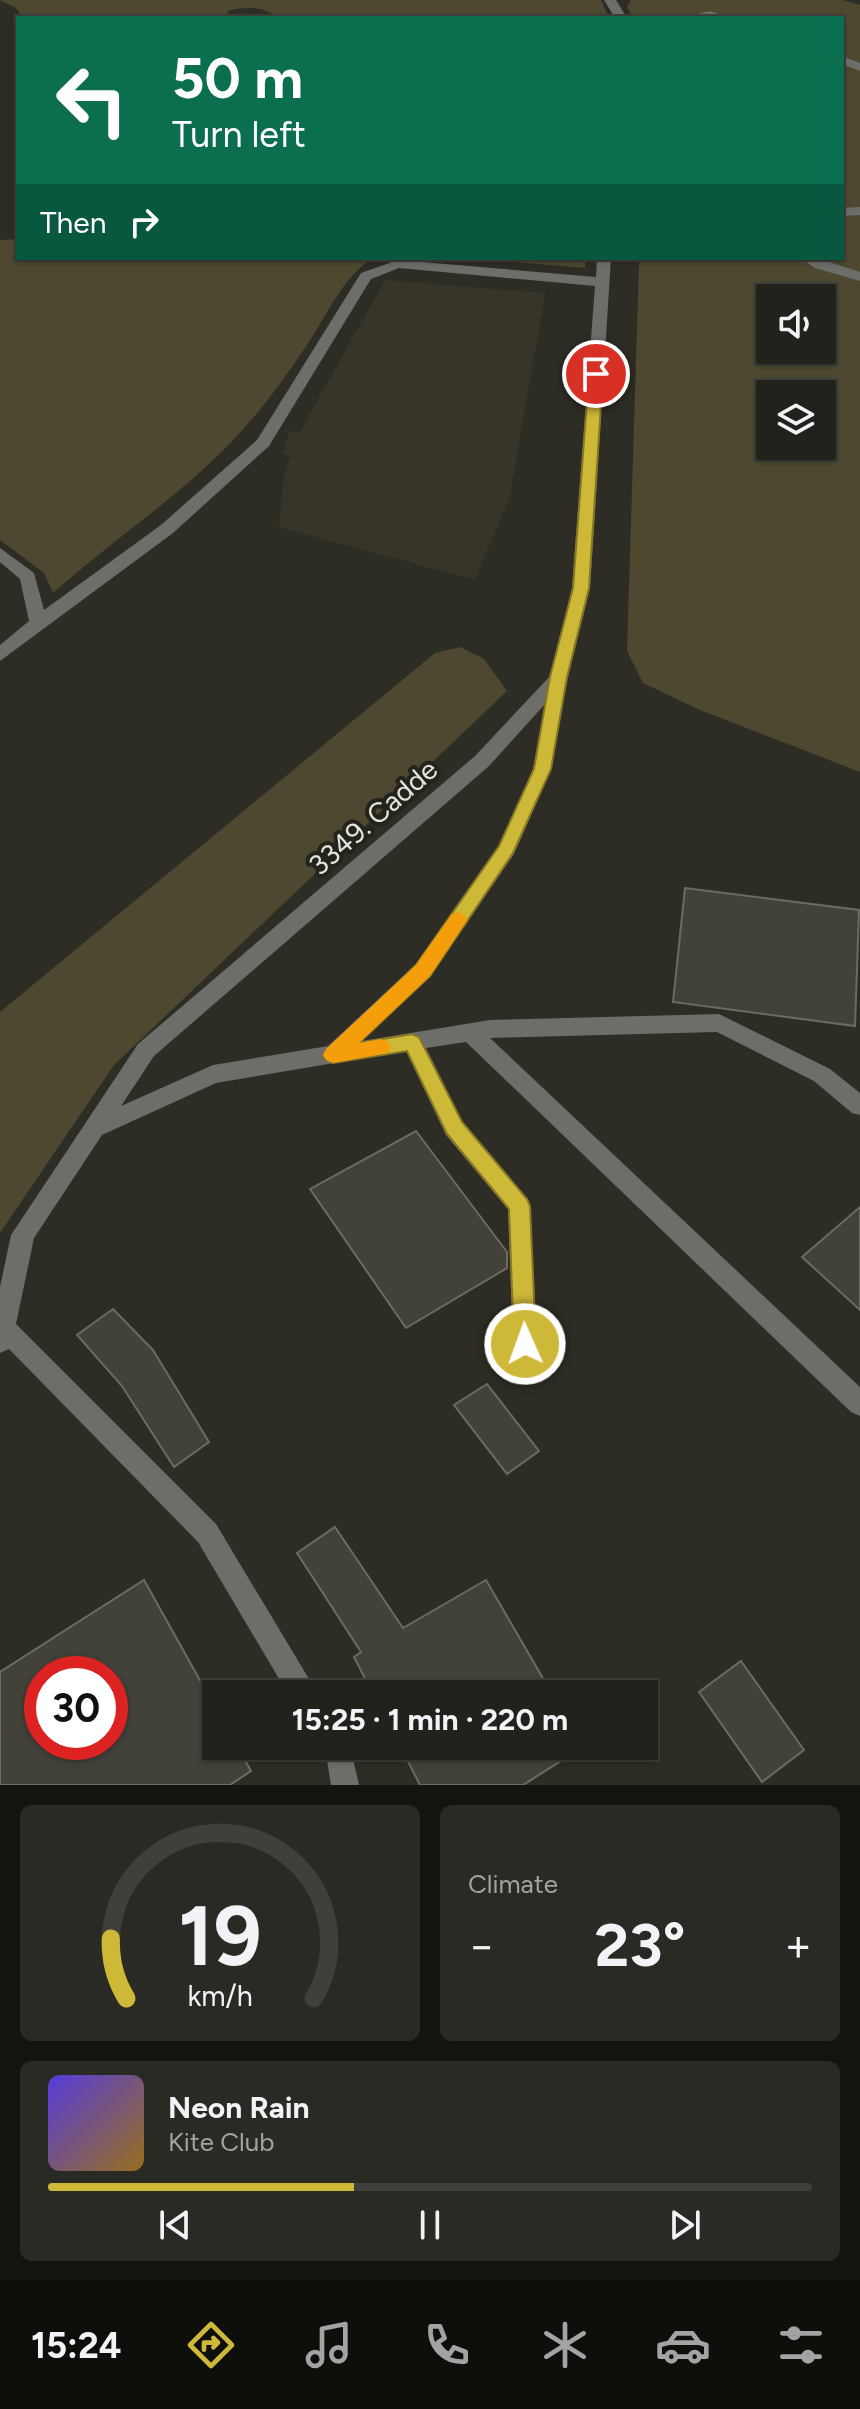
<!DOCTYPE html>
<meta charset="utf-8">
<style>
:root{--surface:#22221c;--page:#2a2a25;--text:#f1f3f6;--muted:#a2a4a3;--line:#3f3f3b;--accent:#ceb838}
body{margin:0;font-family:Figtree,sans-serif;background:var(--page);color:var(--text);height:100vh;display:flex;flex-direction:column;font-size:30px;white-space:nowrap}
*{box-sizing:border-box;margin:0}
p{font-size:26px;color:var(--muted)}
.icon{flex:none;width:44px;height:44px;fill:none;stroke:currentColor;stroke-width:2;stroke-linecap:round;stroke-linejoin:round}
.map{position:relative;height:1785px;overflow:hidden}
.details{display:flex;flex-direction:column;gap:20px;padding:20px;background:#13130f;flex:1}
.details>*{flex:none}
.hud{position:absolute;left:16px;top:16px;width:828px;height:244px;border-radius:0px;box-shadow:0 2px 6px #0004,0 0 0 2px var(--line);background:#0b6e4f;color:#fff;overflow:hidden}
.buttons{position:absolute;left:756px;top:284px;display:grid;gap:16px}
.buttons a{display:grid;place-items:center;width:80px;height:80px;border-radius:0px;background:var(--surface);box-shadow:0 2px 6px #0004,0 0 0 2px var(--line);font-size:40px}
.speed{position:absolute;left:24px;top:1656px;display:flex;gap:16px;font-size:40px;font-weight:700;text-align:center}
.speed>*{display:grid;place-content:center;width:104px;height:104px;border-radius:50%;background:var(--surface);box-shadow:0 2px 6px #0004,0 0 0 2px var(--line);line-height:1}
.speed .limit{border:12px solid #d22;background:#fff;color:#111}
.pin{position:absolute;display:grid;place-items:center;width:68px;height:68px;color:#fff;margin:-34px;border:4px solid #fff;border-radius:50%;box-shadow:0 2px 8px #0007}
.me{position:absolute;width:88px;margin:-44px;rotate:358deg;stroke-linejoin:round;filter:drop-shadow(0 0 6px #0008)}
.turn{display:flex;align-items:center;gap:28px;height:168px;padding:0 24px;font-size:36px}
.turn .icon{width:104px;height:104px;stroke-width:2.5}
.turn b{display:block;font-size:56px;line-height:68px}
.then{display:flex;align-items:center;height:76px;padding:0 24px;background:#0003;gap:16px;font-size:30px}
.big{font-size:60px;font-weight:700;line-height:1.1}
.details .card{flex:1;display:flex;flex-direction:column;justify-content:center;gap:12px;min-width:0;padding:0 28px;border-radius:12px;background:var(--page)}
.details .dial{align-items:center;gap:0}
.dial svg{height:208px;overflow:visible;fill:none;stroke:var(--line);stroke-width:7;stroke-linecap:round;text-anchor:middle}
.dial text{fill:var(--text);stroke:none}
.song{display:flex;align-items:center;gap:24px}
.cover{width:96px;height:96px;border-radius:12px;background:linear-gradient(135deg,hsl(250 70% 55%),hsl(40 70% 35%))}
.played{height:8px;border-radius:4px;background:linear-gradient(90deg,var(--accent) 40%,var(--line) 40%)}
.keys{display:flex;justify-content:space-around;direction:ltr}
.heat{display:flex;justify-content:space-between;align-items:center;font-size:44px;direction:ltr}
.details .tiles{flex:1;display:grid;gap:20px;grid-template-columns:1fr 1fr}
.card:last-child{grid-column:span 2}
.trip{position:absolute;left:202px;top:1680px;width:456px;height:80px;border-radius:0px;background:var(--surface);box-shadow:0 2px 6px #0004,0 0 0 2px var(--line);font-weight:700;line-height:80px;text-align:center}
.tabs{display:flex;height:128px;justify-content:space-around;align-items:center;background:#0e0e0b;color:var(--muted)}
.tabs .icon{width:56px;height:56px}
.tabs .selected{color:var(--accent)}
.tabs b{font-size:36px;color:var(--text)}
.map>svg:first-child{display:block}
</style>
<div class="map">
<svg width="860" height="1785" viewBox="0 0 860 1785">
<rect width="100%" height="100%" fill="#2e2d25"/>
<path fill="#373527" d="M 385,280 L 545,293 L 510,496 L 475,580 L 279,527 L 284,475 L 291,455 L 283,454 L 289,431 L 300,432 Z"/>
<path fill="#4d482f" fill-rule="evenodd" d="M 0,0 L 601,0 L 609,18 L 271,18 L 272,14 C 261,6 240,7 228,11 L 226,18 L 18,18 L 18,29 L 13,21 L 20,14 L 16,8 Z
M 631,0 L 842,0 L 860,5 L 860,772 L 700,710 L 643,683 L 627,651 L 639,263 L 647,258 L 714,258 L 717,262 L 753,258 L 842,258 L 842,18 L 633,18 L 627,7 ZM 770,298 L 822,298 L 822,350 L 770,350 ZM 770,394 L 822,394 L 822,446 L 770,446 Z
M 18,239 L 18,258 L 373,258 C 342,277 327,316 307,345 C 290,370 272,396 252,419 C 196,486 118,535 53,593 L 44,573 L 0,540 L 0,240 Z
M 468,258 L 585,258 L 585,268 Z
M 460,647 L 484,659 L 507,691 L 114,1065 L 0,1233 L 0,1012 L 435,653 Z"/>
<path fill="#43423a" stroke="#6c6b62" stroke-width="2" fill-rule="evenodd" d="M 685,888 L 859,910 L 855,1026 L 673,1002 Z
M 416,1131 L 507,1252 L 507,1268 L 406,1328 L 310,1189 Z
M 860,1207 L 860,1310 L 802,1257 Z
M 113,1309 L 153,1350 L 209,1442 L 174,1467 L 122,1386 L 77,1335 Z
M 487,1384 L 539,1451 L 507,1474 L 454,1405 Z
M 335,1527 L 403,1628 L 486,1580 L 552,1694 L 373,1694 L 354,1657 L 361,1652 L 297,1553 Z
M 144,1580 L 216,1709 L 216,1746 L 237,1746 L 251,1771 L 230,1785 L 0,1785 L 0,1672 ZM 42,1674 L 110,1674 L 110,1742 L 42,1742 Z
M 741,1661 L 804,1750 L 762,1782 L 699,1692 Z
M 400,1746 L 582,1746 L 583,1747 L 523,1785 L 420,1785 Z"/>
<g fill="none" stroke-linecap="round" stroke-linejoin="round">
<path fill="#6d6d69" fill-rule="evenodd" d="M 604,0 L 616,0 L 627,18 L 615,18 Z
M 710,11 L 730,18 L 688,18 L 690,16 Z
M 842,56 L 860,63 L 860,71 L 842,64 Z
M 860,207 L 860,215 L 842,216 L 842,208 Z
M 597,258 L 611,258 L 590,588 L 568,677 L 551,769 L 514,854 L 430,976 L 362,1041 L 490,1020 L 719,1014 L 830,1069 L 860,1093 L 860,1115 L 852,1113 L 814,1081 L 717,1032 L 490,1038 L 860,1387 L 860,1416 L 851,1412 L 466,1042 L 426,1048 L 462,1121 L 530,1206 L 537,1344 L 534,1352 L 525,1355 L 516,1352 L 513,1344 L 508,1209 L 446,1135 L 406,1051 L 216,1083 L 102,1135 L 34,1238 L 16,1324 L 216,1524 L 318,1694 L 288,1694 L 198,1542 L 9,1349 L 0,1353 L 0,1287 L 11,1235 L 138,1044 L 475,756 L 551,675 L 572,588 L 595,286 L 399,268 L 371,279 L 269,446 L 173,533 L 0,661 L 0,645 L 29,621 L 20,579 L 0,562 L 0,548 L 34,573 L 44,610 L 161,525 L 257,440 L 361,273 L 398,260 L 596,277 ZM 545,704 L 533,769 L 499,846 L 416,964 L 328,1046 L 213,1065 L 121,1106 L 154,1056 L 489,766 Z
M 800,258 L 817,258 L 860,272 L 860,281 L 815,268 Z
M 321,1746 L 350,1746 L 359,1785 L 331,1785 L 327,1760 Z"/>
</g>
<path fill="#ceb838" stroke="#867824" stroke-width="2" d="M 596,369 L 603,374 L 589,588 L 567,677 L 551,769 L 513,853 L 430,976 L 359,1043 L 412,1034 L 419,1037 L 462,1122 L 527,1199 L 530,1206 L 536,1344 L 533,1351 L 525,1354 L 517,1351 L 514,1344 L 509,1209 L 447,1134 L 407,1051 L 333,1063 L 326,1060 L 323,1055 L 416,965 L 499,846 L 534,769 L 550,677 L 573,588 L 589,374 Z"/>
<path fill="#f59e0b" d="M 459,912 L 468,919 L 430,976 L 359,1043 L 381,1039 L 388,1042 L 391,1047 L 388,1053 L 333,1063 L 326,1060 L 323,1055 L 326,1049 L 416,965 L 452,914 Z"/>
<g text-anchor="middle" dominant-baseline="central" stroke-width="8" stroke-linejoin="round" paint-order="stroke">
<g font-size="28" fill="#e4e3de" stroke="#24231c">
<text transform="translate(373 817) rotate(-41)">3349. Cadde</text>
</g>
</g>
</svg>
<div class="buttons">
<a><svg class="icon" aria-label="sound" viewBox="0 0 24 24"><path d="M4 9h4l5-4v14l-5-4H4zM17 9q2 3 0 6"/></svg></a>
<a><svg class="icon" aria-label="layers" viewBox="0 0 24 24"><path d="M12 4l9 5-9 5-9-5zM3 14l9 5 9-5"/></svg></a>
</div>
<div class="speed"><div class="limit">30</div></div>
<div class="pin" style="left:596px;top:374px;background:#d93025"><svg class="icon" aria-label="arrive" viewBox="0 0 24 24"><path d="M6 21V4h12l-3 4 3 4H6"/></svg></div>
<svg class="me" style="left:525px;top:1344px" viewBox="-20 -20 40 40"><circle r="17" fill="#ceb838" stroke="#fff" stroke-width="3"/><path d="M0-11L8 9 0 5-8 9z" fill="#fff"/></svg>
<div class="trip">15:25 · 1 min · 220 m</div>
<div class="hud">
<div class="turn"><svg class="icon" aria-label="left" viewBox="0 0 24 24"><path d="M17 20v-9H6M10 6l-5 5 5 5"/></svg><div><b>50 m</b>Turn left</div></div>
<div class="then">Then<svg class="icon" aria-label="right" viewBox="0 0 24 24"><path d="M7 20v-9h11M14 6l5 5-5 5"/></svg></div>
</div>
</div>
<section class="details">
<div class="tiles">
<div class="card dial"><svg viewBox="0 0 100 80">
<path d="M14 69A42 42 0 1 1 86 69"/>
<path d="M14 69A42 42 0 0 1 8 46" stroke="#ceb838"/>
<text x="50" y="56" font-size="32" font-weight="700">19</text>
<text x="50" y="72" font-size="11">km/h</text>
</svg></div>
<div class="card"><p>Climate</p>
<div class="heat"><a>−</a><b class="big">23°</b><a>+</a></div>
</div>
<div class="card">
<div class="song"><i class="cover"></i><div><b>Neon Rain</b><p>Kite Club</p></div></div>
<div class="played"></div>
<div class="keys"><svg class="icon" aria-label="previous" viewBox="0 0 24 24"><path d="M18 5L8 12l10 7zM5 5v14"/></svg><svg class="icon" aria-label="pause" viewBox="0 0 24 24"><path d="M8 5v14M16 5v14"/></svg><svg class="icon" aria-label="next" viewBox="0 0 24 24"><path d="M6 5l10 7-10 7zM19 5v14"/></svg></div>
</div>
</div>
</section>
<nav class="tabs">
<b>15:24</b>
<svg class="icon selected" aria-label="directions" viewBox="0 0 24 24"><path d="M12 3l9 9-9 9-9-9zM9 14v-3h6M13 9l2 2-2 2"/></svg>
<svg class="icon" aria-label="music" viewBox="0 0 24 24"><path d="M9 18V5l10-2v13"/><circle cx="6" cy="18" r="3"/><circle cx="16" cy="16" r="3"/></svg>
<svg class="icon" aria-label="phone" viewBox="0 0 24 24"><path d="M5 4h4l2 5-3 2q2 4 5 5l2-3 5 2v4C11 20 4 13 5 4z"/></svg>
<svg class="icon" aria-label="climate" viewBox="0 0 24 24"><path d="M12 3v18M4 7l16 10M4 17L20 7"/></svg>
<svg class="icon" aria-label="car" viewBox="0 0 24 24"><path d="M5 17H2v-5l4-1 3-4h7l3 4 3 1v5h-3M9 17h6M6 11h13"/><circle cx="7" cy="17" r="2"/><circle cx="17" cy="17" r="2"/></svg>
<svg class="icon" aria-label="filters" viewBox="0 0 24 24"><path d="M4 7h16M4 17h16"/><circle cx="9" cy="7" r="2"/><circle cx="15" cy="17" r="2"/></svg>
</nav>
